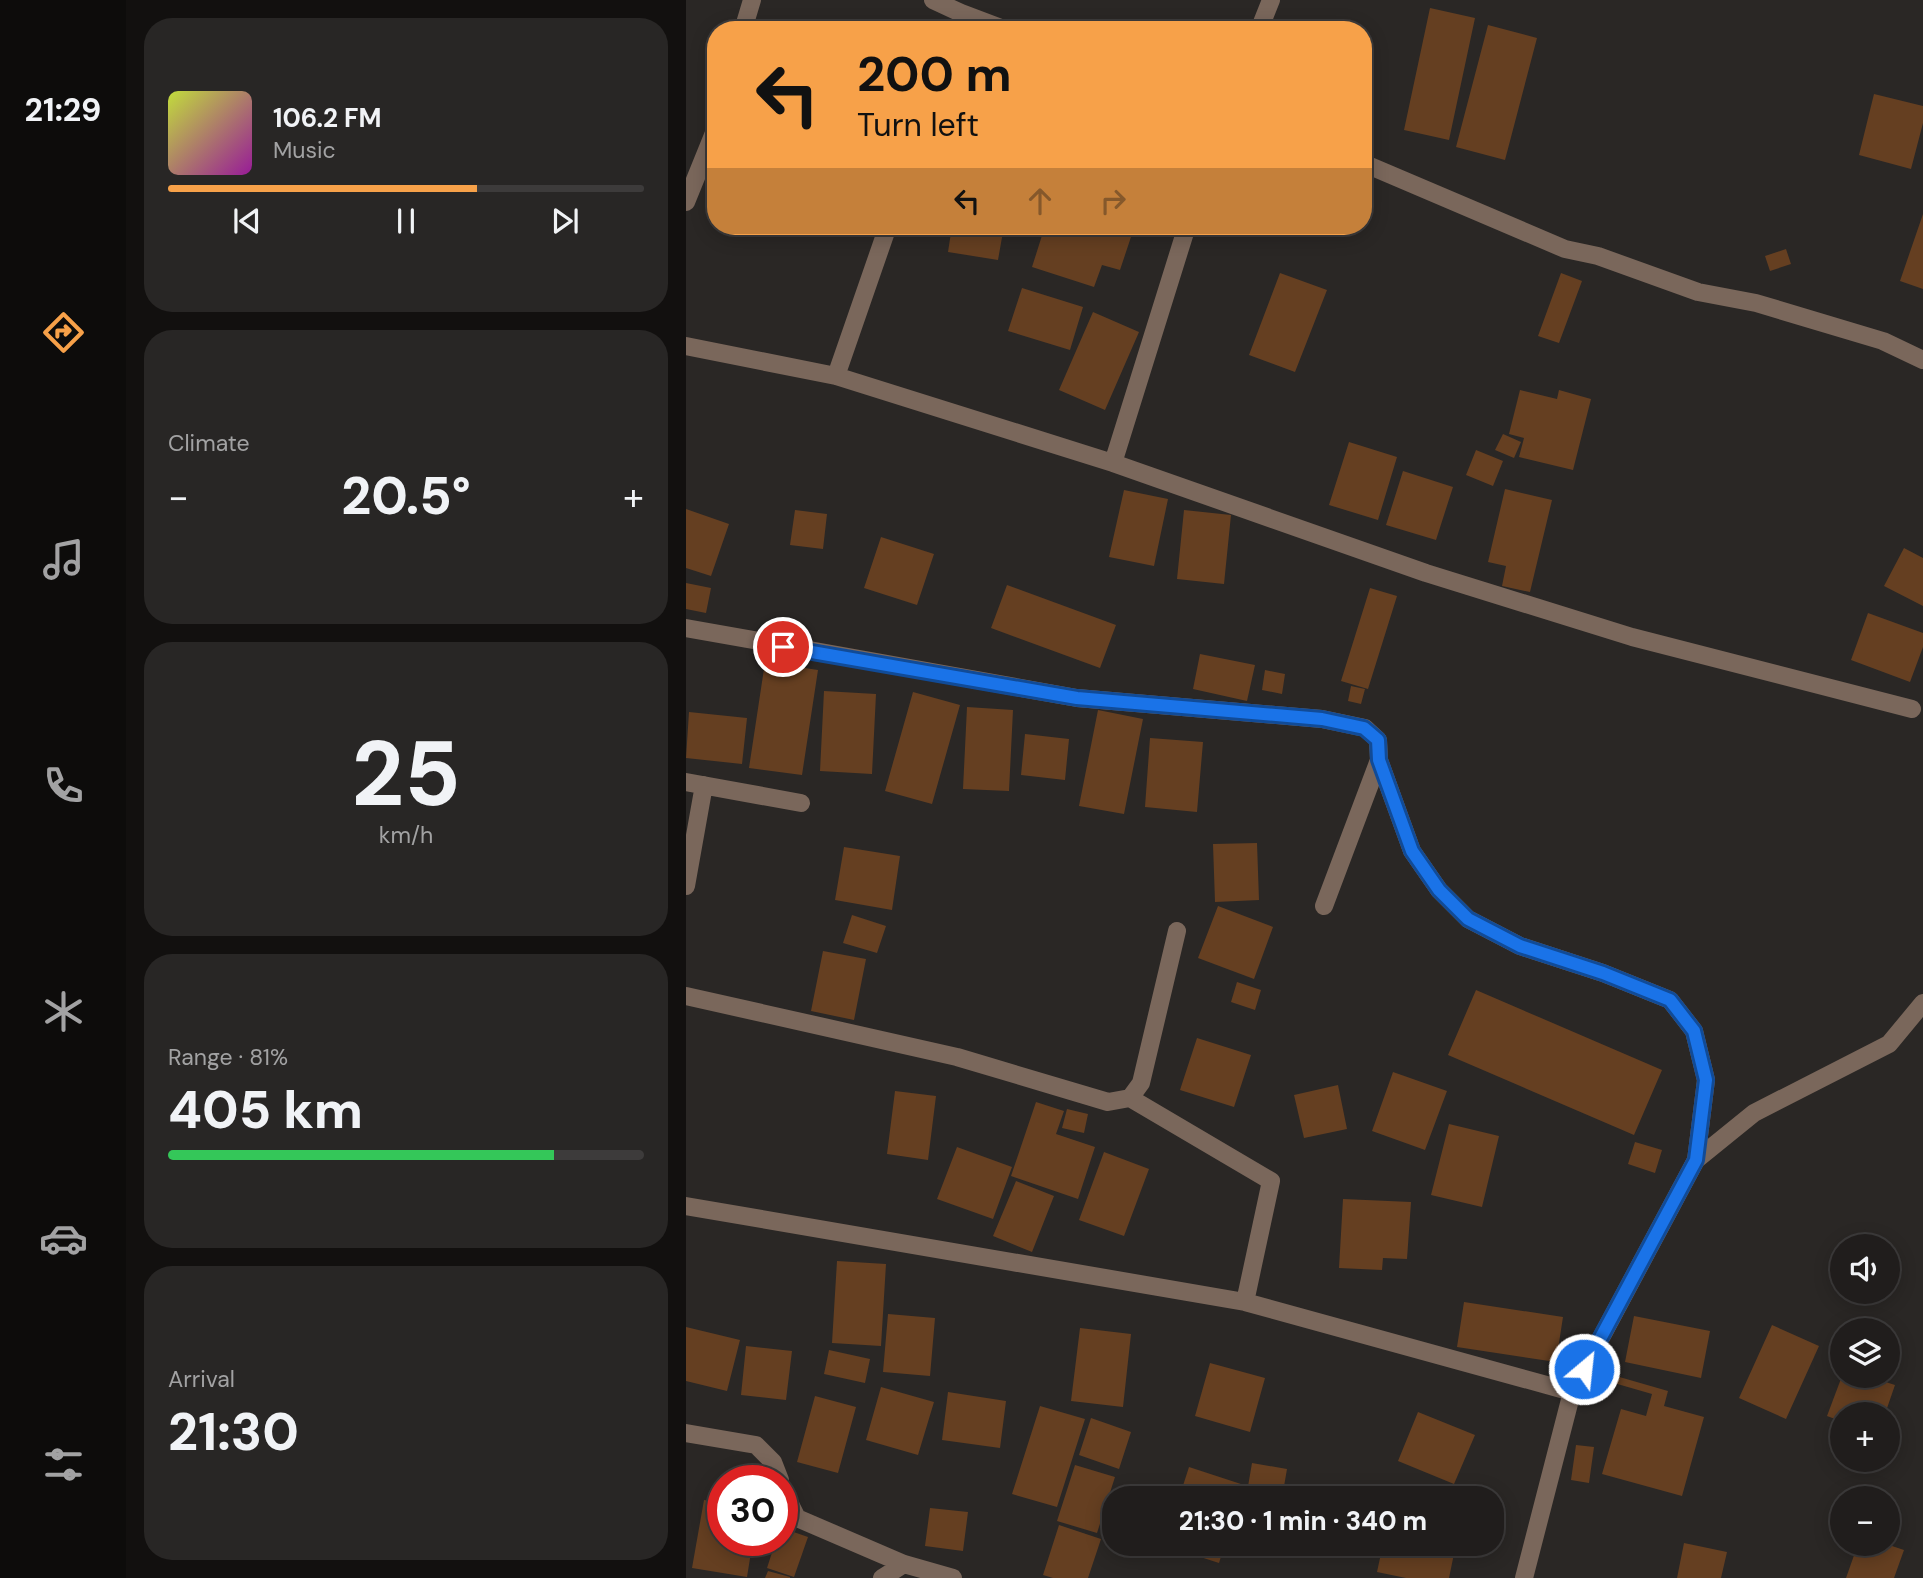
<!DOCTYPE html>
<meta charset="utf-8">
<style>
:root{--surface:#201d1c;--page:#282625;--text:#f1f3f6;--muted:#a2a2a3;--line:#3d3b3b;--accent:#f7a149}
body{margin:0;font-family:"DM Sans",sans-serif;background:var(--page);color:var(--text);height:100vh;display:flex;flex-direction:column;font-size:26px;white-space:nowrap}
*{box-sizing:border-box;margin:0}
p{font-size:23px;color:var(--muted)}
.icon{flex:none;width:38px;height:38px;fill:none;stroke:currentColor;stroke-width:2;stroke-linecap:round;stroke-linejoin:round}
.map{position:relative;flex:1;overflow:hidden}
.side{display:flex;flex-direction:column;gap:18px;padding:18px;background:#12100f;width:560px}
.side>*{flex:none}
.guide{position:absolute;left:21px;top:21px;width:665px;height:214px;border-radius:28px;box-shadow:0 4px 18px #0003,0 0 0 2px var(--line);background:#f7a149;color:#111;overflow:hidden}
.tools{position:absolute;left:1144px;top:1234px;display:grid;gap:14px}
.tools a{display:grid;place-items:center;width:70px;height:70px;border-radius:50%;background:var(--surface);box-shadow:0 4px 18px #0003,0 0 0 2px var(--line);font-size:35px}
.speed{position:absolute;left:21px;top:1465px;display:flex;gap:14px;font-size:35px;font-weight:700;text-align:center}
.speed>*{display:grid;place-content:center;width:91px;height:91px;border-radius:50%;background:var(--surface);box-shadow:0 4px 18px #0003,0 0 0 2px var(--line);line-height:1}
.speed .limit{border:10px solid #d22;background:#fff;color:#111}
.pin{position:absolute;display:grid;place-items:center;width:60px;height:60px;color:#fff;margin:-30px;border:4px solid #fff;border-radius:50%;box-shadow:0 2px 7px #0007}
.me{position:absolute;width:77px;margin:-38px;rotate:28deg;stroke-linejoin:round;filter:drop-shadow(0 0 5px #0008)}
.turn{display:flex;align-items:center;gap:24px;height:147px;padding:0 35px;font-size:32px}
.turn .icon{width:91px;height:91px;stroke-width:2.5}
.turn b{display:block;font-size:49px;line-height:60px}
.lanes{display:flex;align-items:center;height:66px;padding:0 35px;background:#0003;justify-content:center;gap:35px;direction:ltr}
.lanes .off{opacity:.35}
.big{font-size:52px;font-weight:800;line-height:1.1}
.side .card{flex:1;display:flex;flex-direction:column;justify-content:center;gap:10px;min-width:0;padding:0 24px;border-radius:28px;background:var(--page)}
.side .dial{align-items:center;gap:0}
.dial b{font-size:91px;line-height:1}
.song{display:flex;align-items:center;gap:21px}
.cover{width:84px;height:84px;border-radius:10px;background:linear-gradient(135deg,hsl(70 70% 55%),hsl(300 70% 35%))}
.played{height:7px;border-radius:4px;background:linear-gradient(90deg,var(--accent) 65%,var(--line) 65%)}
.keys{display:flex;justify-content:space-around;direction:ltr}
.heat{display:flex;justify-content:space-between;align-items:center;font-size:38px;direction:ltr}
.charge{height:10px;border-radius:5px;background:linear-gradient(90deg,#34c759 81%,var(--line) 0)}
.trip{position:absolute;left:416px;top:1486px;width:402px;height:70px;border-radius:28px;background:var(--surface);box-shadow:0 4px 18px #0003,0 0 0 2px var(--line);font-weight:800;line-height:70px;text-align:center}
main{display:flex;flex:1;min-height:0}
.tabs{display:flex;flex-direction:column;width:126px;justify-content:space-around;align-items:center;background:#0d0c0b;color:var(--muted)}
.tabs .icon{width:49px;height:49px}
.tabs .current{color:var(--accent)}
.tabs b{font-size:32px;color:var(--text)}
.map>svg:first-child{display:block}
</style>
<main>
<nav class="tabs">
<b>21:29</b>
<svg class="icon current" aria-label="directions" viewBox="0 0 24 24"><path d="M12 3l9 9-9 9-9-9zM9 14v-3h6M13 9l2 2-2 2"/></svg>
<svg class="icon" aria-label="music" viewBox="0 0 24 24"><path d="M9 18V5l10-2v13"/><circle cx="6" cy="18" r="3"/><circle cx="16" cy="16" r="3"/></svg>
<svg class="icon" aria-label="phone" viewBox="0 0 24 24"><path d="M5 4h4l2 5-3 2q2 4 5 5l2-3 5 2v4C11 20 4 13 5 4z"/></svg>
<svg class="icon" aria-label="climate" viewBox="0 0 24 24"><path d="M12 3v18M4 7l16 10M4 17L20 7"/></svg>
<svg class="icon" aria-label="car" viewBox="0 0 24 24"><path d="M5 17H2v-5l4-1 3-4h7l3 4 3 1v5h-3M9 17h6M6 11h13"/><circle cx="7" cy="17" r="2"/><circle cx="17" cy="17" r="2"/></svg>
<svg class="icon" aria-label="filters" viewBox="0 0 24 24"><path d="M4 7h16M4 17h16"/><circle cx="9" cy="7" r="2"/><circle cx="15" cy="17" r="2"/></svg>
</nav>
<section class="side">
<div class="card">
<div class="song"><i class="cover"></i><div><b>106.2 FM</b><p>Music</p></div></div>
<div class="played"></div>
<div class="keys"><svg class="icon" aria-label="previous" viewBox="0 0 24 24"><path d="M18 5L8 12l10 7zM5 5v14"/></svg><svg class="icon" aria-label="pause" viewBox="0 0 24 24"><path d="M8 5v14M16 5v14"/></svg><svg class="icon" aria-label="next" viewBox="0 0 24 24"><path d="M6 5l10 7-10 7zM19 5v14"/></svg></div>
</div>
<div class="card"><p>Climate</p>
<div class="heat"><a>−</a><b class="big">20.5°</b><a>+</a></div>
</div>
<div class="card dial"><b>25</b><p>km/h</p></div>
<div class="card"><p>Range · 81%</p><b class="big">405 km</b><div class="charge"></div></div>
<div class="card"><p>Arrival</p><b class="big">21:30</b></div>
</section>
<div class="map">
<svg width="1237" height="1578" viewBox="0 0 1237 1578">
<rect width="100%" height="100%" fill="#2a2725"/>
<path fill="#653f21" d="M 744,8 L 789,18 L 763,140 L 718,130 Z
M 802,25 L 851,38 L 819,160 L 770,147 Z
M 1188,94 L 1237,106 L 1237,123 L 1225,169 L 1173,155 Z
M 1237,214 L 1237,289 L 1214,281 Z
M 266,226 L 318,226 L 312,260 L 262,252 Z
M 359,226 L 432,226 L 447,231 L 434,270 L 416,265 L 408,287 L 346,267 Z
M 1100,249 L 1105,264 L 1084,271 L 1079,256 Z
M 594,273 L 641,290 L 609,372 L 563,355 Z
M 875,273 L 896,281 L 873,343 L 852,336 Z
M 336,288 L 397,307 L 384,350 L 322,331 Z
M 407,312 L 453,332 L 419,410 L 373,390 Z
M 834,390 L 871,399 L 873,390 L 905,399 L 887,470 L 833,457 L 838,438 L 823,434 Z
M 817,434 L 835,442 L 828,458 L 809,450 Z
M 663,442 L 711,457 L 692,520 L 643,505 Z
M 790,450 L 817,461 L 807,486 L 780,475 Z
M 717,471 L 767,487 L 750,540 L 700,525 Z
M 819,489 L 866,500 L 844,592 L 816,586 L 820,566 L 802,562 Z
M 438,490 L 482,499 L 468,566 L 423,557 Z
M 0,509 L 43,524 L 25,576 L 0,568 Z
M 109,510 L 141,514 L 137,549 L 104,545 Z
M 498,510 L 545,515 L 538,584 L 491,579 Z
M 195,537 L 248,554 L 231,605 L 178,588 Z
M 1218,548 L 1237,558 L 1237,606 L 1198,586 Z
M 0,583 L 25,588 L 20,613 L 0,609 Z
M 321,585 L 430,625 L 414,668 L 305,628 Z
M 684,588 L 711,596 L 682,689 L 655,681 Z
M 1182,613 L 1237,633 L 1237,647 L 1224,682 L 1165,660 Z
M 514,654 L 569,665 L 561,701 L 507,689 Z
M 79,662 L 132,670 L 116,775 L 63,768 Z
M 579,670 L 599,674 L 596,694 L 576,690 Z
M 665,686 L 679,689 L 675,704 L 662,701 Z
M 138,691 L 190,694 L 186,774 L 134,771 Z
M 227,692 L 274,705 L 246,804 L 199,791 Z
M 281,707 L 327,710 L 323,791 L 277,789 Z
M 412,710 L 457,719 L 438,814 L 393,806 Z
M 3,712 L 61,718 L 56,764 L 0,758 Z
M 339,734 L 383,739 L 379,780 L 335,775 Z
M 464,738 L 517,742 L 511,812 L 459,807 Z
M 571,843 L 573,900 L 529,902 L 527,844 Z
M 158,847 L 214,856 L 206,910 L 149,900 Z
M 532,906 L 587,927 L 568,979 L 512,958 Z
M 166,915 L 200,926 L 191,953 L 157,943 Z
M 137,951 L 180,959 L 168,1020 L 125,1011 Z
M 551,982 L 575,990 L 569,1010 L 545,1002 Z
M 790,990 L 976,1070 L 948,1135 L 762,1055 Z
M 511,1038 L 565,1055 L 548,1107 L 494,1090 Z
M 707,1072 L 761,1091 L 739,1150 L 686,1131 Z
M 652,1085 L 661,1129 L 618,1138 L 608,1095 Z
M 209,1091 L 250,1096 L 242,1160 L 201,1154 Z
M 350,1102 L 378,1111 L 370,1134 L 409,1147 L 392,1199 L 325,1176 Z
M 381,1109 L 402,1114 L 398,1133 L 376,1128 Z
M 763,1124 L 813,1136 L 796,1207 L 745,1195 Z
M 949,1142 L 976,1150 L 969,1173 L 942,1164 Z
M 271,1147 L 326,1167 L 307,1219 L 251,1199 Z
M 418,1152 L 463,1169 L 438,1236 L 393,1220 Z
M 330,1181 L 368,1196 L 346,1252 L 307,1236 Z
M 657,1199 L 725,1202 L 721,1259 L 697,1258 L 696,1270 L 653,1268 Z
M 151,1261 L 200,1264 L 195,1346 L 146,1343 Z
M 778,1302 L 877,1317 L 870,1362 L 771,1347 Z
M 202,1314 L 249,1318 L 244,1376 L 197,1372 Z
M 948,1316 L 1024,1331 L 1015,1378 L 939,1362 Z
M 1086,1325 L 1133,1346 L 1100,1419 L 1053,1398 Z
M 0,1327 L 54,1340 L 41,1391 L 0,1381 Z
M 394,1328 L 445,1334 L 437,1407 L 385,1401 Z
M 60,1346 L 106,1351 L 100,1400 L 55,1395 Z
M 143,1350 L 184,1359 L 179,1383 L 138,1374 Z
M 524,1363 L 579,1378 L 564,1432 L 509,1416 Z
M 923,1374 L 982,1391 L 978,1406 L 1018,1417 L 996,1496 L 916,1474 L 935,1409 L 960,1416 L 966,1394 L 921,1381 Z
M 1156,1376 L 1181,1376 L 1209,1385 L 1199,1414 L 1157,1414 L 1157,1422 L 1141,1416 Z
M 195,1387 L 248,1402 L 232,1455 L 180,1440 Z
M 262,1392 L 320,1401 L 314,1448 L 256,1440 Z
M 129,1396 L 170,1407 L 152,1473 L 111,1462 Z
M 354,1406 L 399,1419 L 371,1507 L 326,1494 Z
M 732,1412 L 789,1435 L 768,1484 L 712,1461 Z
M 405,1418 L 445,1432 L 433,1469 L 393,1455 Z
M 890,1445 L 908,1447 L 903,1483 L 885,1480 Z
M 566,1463 L 601,1469 L 596,1498 L 560,1498 Z
M 389,1465 L 429,1477 L 411,1533 L 371,1521 Z
M 503,1467 L 558,1485 L 553,1498 L 493,1498 Z
M 18,1500 L 37,1503 L 37,1540 L 67,1540 L 61,1577 L 6,1568 Z
M 244,1508 L 282,1512 L 277,1551 L 239,1546 Z
M 373,1525 L 415,1539 L 402,1578 L 367,1578 L 357,1575 Z
M 96,1528 L 122,1537 L 108,1577 L 81,1568 L 90,1540 L 96,1540 Z
M 998,1543 L 1041,1552 L 1035,1578 L 991,1578 Z
M 474,1544 L 539,1544 L 533,1563 Z
M 553,1544 L 588,1544 L 586,1556 L 551,1551 Z
M 697,1544 L 770,1544 L 763,1578 L 720,1578 L 691,1572 Z
M 1172,1544 L 1200,1544 L 1218,1550 L 1208,1578 L 1160,1578 Z
M 82,1571 L 104,1577 L 104,1578 L 79,1578 Z"/>
<g fill="none" stroke-linecap="round" stroke-linejoin="round">
<path stroke="#7a675b" stroke-width="18" d="M 247,0 L 275,13 L 320,30
M 57,30 L 66,0
M 573,30 L 585,0
M 677,163 L 879,249 L 912,256 L 1012,292 L 1070,303 L 1197,341 L 1237,360
M 0,202 L 30,128
M 0,346 L 150,376 L 427,463 L 740,573 L 946,637 L 1226,709
M 150,376 L 202,226
M 427,463 L 501,226
M 0,628 L 391,698 L 636,719 L 679,728 L 692,740 L 693,760 L 638,906
M 693,760 L 726,851 L 753,890 L 782,919 L 834,946 L 917,973 L 984,1000 L 1008,1031 L 1020,1080 L 1010,1160
M 0,782 L 115,803
M 0,886 L 18,785
M 0,996 L 271,1057 L 422,1102 L 444,1098 L 455,1083 L 491,931
M 444,1098 L 585,1181 L 559,1302
M 0,1206 L 559,1302 L 886,1392
M 0,1433 L 70,1445 L 87,1462 L 94,1480
M 96,1488 L 111,1518 L 218,1564 L 267,1578
M 196,1578 L 218,1564
M 838,1578 L 886,1392 L 1010,1160 L 1068,1113 L 1203,1044 L 1237,1003"/>
</g>
<g fill="none" stroke-linecap="round" stroke-linejoin="round">
<g stroke="#114b97" stroke-width="18">
<path id="route" d="M 97,647 L 391,698 L 636,719 L 678,728 L 692,740 L 693,760 L 726,851 L 753,890 L 782,919 L 834,946 L 917,973 L 984,1000 L 1008,1031 L 1020,1080 L 1010,1160 L 898,1369"/>
</g>
<use href="#route" stroke="#1a73e8" stroke-width="12"/>
</g>
</svg>
<div class="tools">
<a><svg class="icon" aria-label="sound" viewBox="0 0 24 24"><path d="M4 9h4l5-4v14l-5-4H4zM17 9q2 3 0 6"/></svg></a>
<a><svg class="icon" aria-label="layers" viewBox="0 0 24 24"><path d="M12 4l9 5-9 5-9-5zM3 14l9 5 9-5"/></svg></a>
<a>+</a>
<a>−</a>
</div>
<div class="speed"><div class="limit">30</div></div>
<div class="pin" style="left:97px;top:647px;background:#d93025"><svg class="icon" aria-label="arrive" viewBox="0 0 24 24"><path d="M6 21V4h12l-3 4 3 4H6"/></svg></div>
<svg class="me" style="left:898px;top:1369px" viewBox="-20 -20 40 40"><circle r="17" fill="#1a73e8" stroke="#fff" stroke-width="3"/><path d="M0-11L8 9 0 5-8 9z" fill="#fff"/></svg>
<div class="trip">21:30 · 1 min · 340 m</div>
<div class="guide">
<div class="turn"><svg class="icon" aria-label="left" viewBox="0 0 24 24"><path d="M17 20v-9H6M10 6l-5 5 5 5"/></svg><div><b>200 m</b>Turn left</div></div>
<div class="lanes"><svg class="icon" aria-label="left" viewBox="0 0 24 24"><path d="M17 20v-9H6M10 6l-5 5 5 5"/></svg><svg class="icon off" aria-label="ahead" viewBox="0 0 24 24"><path d="M12 20V5M6 11l6-6 6 6"/></svg><svg class="icon off" aria-label="right" viewBox="0 0 24 24"><path d="M7 20v-9h11M14 6l5 5-5 5"/></svg></div>
</div>
</div>
</main>
